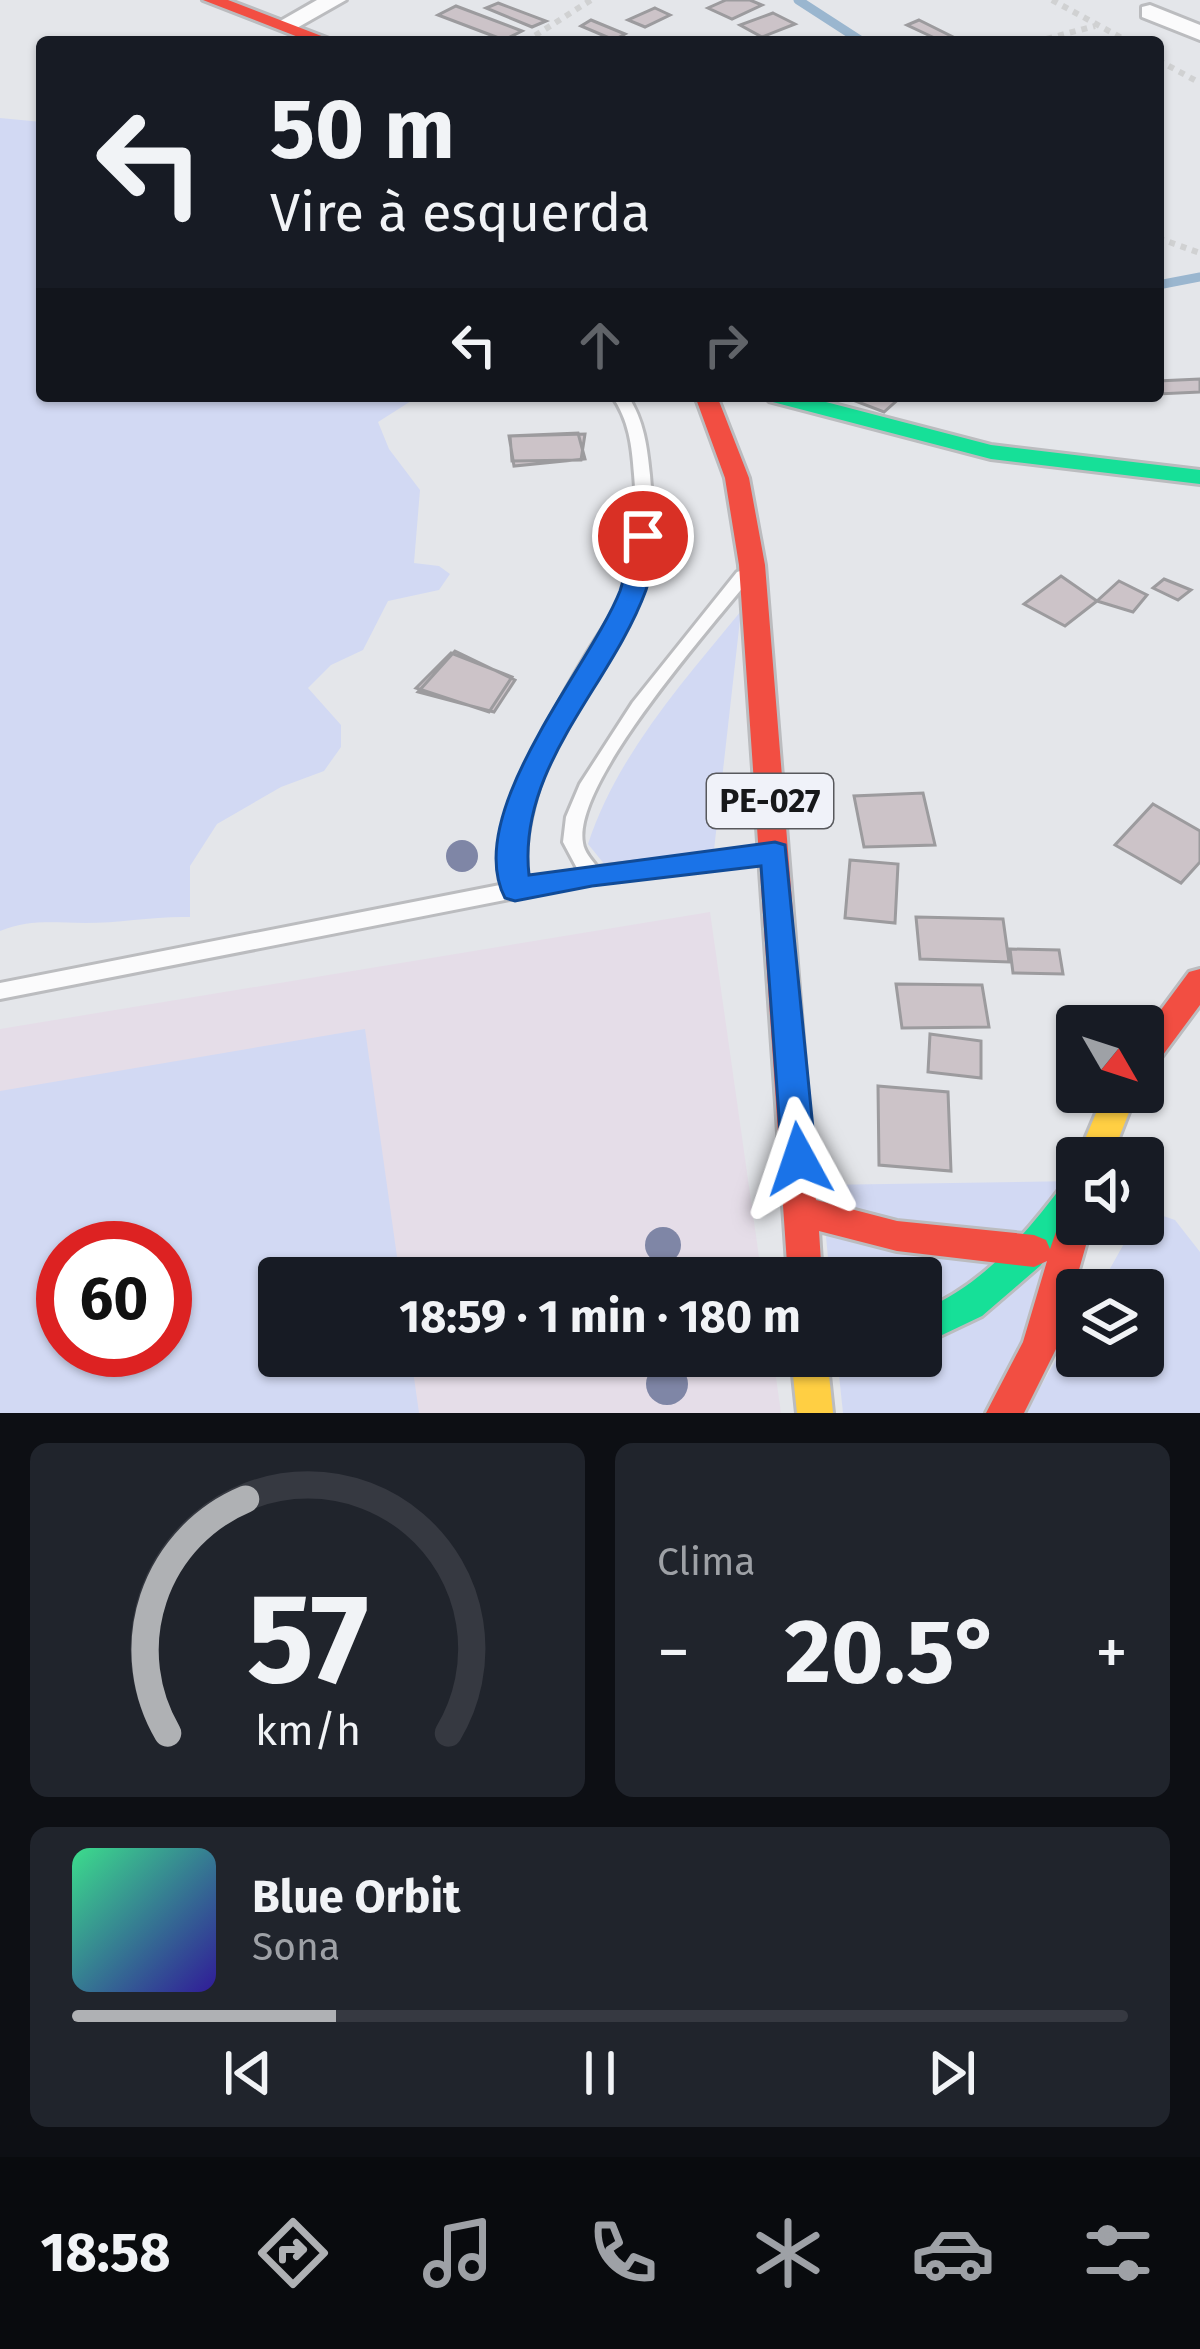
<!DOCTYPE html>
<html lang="pt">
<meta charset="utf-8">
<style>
:root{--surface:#171b24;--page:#20242c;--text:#f1f3f6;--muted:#9ea1a6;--line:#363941;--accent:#afb1b4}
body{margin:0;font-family:"Fira Sans",sans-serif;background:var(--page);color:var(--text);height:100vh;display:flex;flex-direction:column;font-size:45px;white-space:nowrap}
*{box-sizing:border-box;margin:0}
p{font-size:39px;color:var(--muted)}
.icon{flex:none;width:66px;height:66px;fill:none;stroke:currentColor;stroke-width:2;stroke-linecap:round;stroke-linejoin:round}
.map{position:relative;height:1413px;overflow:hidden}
.drawer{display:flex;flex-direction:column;gap:30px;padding:30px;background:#0d0f14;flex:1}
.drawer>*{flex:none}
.guide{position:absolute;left:36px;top:36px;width:1128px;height:366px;border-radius:12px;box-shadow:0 3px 9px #0004;background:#171b24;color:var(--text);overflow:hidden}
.needle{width:78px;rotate:129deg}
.controls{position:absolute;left:1056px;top:1005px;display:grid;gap:24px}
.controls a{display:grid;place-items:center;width:108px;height:108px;border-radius:12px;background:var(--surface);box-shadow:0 3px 9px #0004;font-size:60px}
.speed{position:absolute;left:36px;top:1221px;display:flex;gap:24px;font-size:60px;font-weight:700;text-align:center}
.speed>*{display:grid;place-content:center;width:156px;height:156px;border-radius:50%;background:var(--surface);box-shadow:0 3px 9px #0004;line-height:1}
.speed .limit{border:18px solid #d22;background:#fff;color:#111}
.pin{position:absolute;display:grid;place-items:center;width:102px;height:102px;color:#fff;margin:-51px;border:6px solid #fff;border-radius:50%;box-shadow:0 3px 12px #0007}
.me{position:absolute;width:132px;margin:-66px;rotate:355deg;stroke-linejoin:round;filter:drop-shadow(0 0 9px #0008)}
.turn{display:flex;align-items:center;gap:42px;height:252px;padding:0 36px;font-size:54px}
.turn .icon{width:156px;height:156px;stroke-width:2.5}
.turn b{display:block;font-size:84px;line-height:102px}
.lanes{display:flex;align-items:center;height:114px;padding:0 36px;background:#0003;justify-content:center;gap:60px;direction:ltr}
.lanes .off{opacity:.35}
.big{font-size:90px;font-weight:700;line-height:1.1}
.drawer .card{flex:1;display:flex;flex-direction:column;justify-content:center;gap:18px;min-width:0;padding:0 42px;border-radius:18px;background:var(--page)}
.drawer .dial{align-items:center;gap:0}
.dial svg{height:312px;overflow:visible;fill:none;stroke:var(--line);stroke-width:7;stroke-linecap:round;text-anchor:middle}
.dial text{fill:var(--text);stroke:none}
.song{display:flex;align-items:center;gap:36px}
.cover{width:144px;height:144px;border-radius:18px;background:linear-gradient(135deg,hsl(150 70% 55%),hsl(250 70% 35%))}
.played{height:12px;border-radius:6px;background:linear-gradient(90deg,var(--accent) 25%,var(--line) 25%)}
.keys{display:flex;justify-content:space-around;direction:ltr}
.heat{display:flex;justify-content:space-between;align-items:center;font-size:66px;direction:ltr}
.drawer .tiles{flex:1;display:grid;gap:30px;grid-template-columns:1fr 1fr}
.card:last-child{grid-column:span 2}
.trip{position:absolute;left:258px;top:1257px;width:684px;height:120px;border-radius:12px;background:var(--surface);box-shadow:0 3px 9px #0004;font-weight:700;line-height:120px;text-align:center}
.tab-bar{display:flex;height:192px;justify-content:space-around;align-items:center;background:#090b0e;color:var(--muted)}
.tab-bar .icon{width:84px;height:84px}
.tab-bar .on{color:var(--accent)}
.tab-bar b{font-size:54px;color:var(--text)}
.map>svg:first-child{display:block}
</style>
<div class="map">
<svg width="1200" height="1413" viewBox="0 0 1200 1413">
<rect width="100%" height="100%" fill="#e4e6ea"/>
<path fill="#e5dde8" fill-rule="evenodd" d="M 710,912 L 762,1278 L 279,1278 L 279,1356 L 773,1356 L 781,1413 L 0,1413 L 0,1029 ZM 63,1248 L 165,1248 L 165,1350 L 63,1350 Z"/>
<path fill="#d2d9f3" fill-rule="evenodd" d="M 0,118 L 42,122 L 42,396 L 419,396 L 378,422 L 389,449 L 420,490 L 414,563 L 439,566 L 450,574 L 439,590 L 388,601 L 363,650 L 331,665 L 308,688 L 341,725 L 341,747 L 324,771 L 281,787 L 217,824 L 190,866 L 190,917 C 154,916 120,923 85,923 C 52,923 31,919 0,931 Z
M 741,611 L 714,850 L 605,865 L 588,844 C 617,755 683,682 741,611 Z
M 365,1029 L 400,1278 L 279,1278 L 279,1356 L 411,1356 L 419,1413 L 0,1413 L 0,1091 ZM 165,1248 L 165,1350 L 63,1350 L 63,1248 Z
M 1077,1181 L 1004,1413 L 843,1413 L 837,1356 L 921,1356 L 921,1278 L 830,1278 L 821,1185 Z
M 1143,1209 L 1175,1220 L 1200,1252 L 1200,1413 L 1025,1413 L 1077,1324 L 1077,1356 L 1143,1356 L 1143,1290 L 1098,1290 L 1135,1224 L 1143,1224 Z"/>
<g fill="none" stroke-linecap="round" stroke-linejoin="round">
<path stroke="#9ab6cf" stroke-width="9" d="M 798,0 L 863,42
M 1158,285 L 1200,277"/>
</g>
<path fill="#ccc3c8" stroke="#9c9b9e" stroke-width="3" d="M 726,0 L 750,0 L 762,5 L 732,19 L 708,8 Z
M 498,3 L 546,21 L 532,27 L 486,8 Z
M 456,6 L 522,31 L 504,40 L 438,15 Z
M 655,8 L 670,15 L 645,27 L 628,20 Z
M 773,13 L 795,24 L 762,37 L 740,25 Z
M 591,20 L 625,34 L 614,40 L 581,26 Z
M 919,20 L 953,37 L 941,41 L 907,25 Z
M 1200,379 L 1200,392 L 1158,394 L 1158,381 Z
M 853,396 L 902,396 L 884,412 L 850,399 Z
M 578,433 L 585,459 L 514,466 L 509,436 Z
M 585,434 L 581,460 L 512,461 L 510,436 Z
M 1061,576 L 1097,601 L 1065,626 L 1024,604 Z
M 1164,579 L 1191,590 L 1178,600 L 1153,588 Z
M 1119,581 L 1147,595 L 1133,612 L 1097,601 Z
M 455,651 L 515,680 L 494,712 L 418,692 Z
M 451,653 L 512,677 L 489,712 L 416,688 Z
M 923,793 L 935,845 L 864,847 L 854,796 Z
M 1153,804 L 1200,831 L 1200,862 L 1181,883 L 1115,845 Z
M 850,860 L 898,864 L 895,923 L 845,918 Z
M 916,917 L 1003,919 L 1009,962 L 920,959 Z
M 1010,949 L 1059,950 L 1063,974 L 1013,973 Z
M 896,984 L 982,985 L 989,1027 L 902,1028 Z
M 930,1034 L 981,1041 L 981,1078 L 928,1072 Z
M 878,1086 L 948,1092 L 951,1171 L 879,1165 Z"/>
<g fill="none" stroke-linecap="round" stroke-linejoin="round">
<g stroke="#bbbcbf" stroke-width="6">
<path id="lane" d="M 612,396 L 628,396 C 644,421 647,446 650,475 C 653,512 656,549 643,585 C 636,608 619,628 607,649 C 564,721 523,794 525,881 L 578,870 L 563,842 L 566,817 L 580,784 L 633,702 L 737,572 L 743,570 L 751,576 L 749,580 C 710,628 572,784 583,843 C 584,852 592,860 597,867 L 769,847 L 776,849 L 779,854 L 776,859 L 592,883 L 0,999 L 0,983 L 505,884 C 504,798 543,727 586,655 C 600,631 618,609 627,583 C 639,548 637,511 634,474 C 632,446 629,420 612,396 Z"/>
</g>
<g stroke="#bbbcbf" stroke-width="6">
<path id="street" d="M 317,0 L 346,0 L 295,29 L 287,31 L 275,24 Z
M 1150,5 L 1200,25 L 1200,40 L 1142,17 L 1142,7 Z"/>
</g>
<g stroke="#bbbcbf" stroke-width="6">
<path id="fast" d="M 766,396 L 803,396 L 991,445 L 1200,470 L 1200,484 L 991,459 L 769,401 Z
M 1077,1178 L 1077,1220 L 1040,1266 L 982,1316 L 921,1345 L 921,1311 C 983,1285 1025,1235 1065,1182 Z"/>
</g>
<g stroke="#bbbcbf" stroke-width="6">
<path id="slow" d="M 1105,1092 L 1137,1092 L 1111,1158 L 1077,1158 Z
M 791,1356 L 827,1356 L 833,1413 L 797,1413 Z"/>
</g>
<g stroke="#bbbcbf" stroke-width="6">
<path id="jam" d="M 203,0 L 228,0 L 337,42 L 311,42 Z
M 695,396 L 717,396 L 749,478 L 765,565 L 816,1200 L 897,1221 L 1034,1235 L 1046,1240 L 1050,1249 L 1065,1206 L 1077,1202 L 1077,1224 L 1092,1224 L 1057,1347 L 1024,1413 L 986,1413 L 1023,1342 L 1047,1261 L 1034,1267 L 897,1251 L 819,1231 L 822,1278 L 788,1278 L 739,565 L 725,478 Z
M 1200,969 L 1200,1005 L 1154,1067 L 1143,1071 L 1143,1034 L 1189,972 Z"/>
</g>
<path stroke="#d0d1d2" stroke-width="6" stroke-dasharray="6 6" stroke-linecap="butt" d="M 1052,0 L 1129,42
M 525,42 L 591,0
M 1035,42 L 1095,26
M 1158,60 L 1200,83
M 1158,238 L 1200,253"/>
<use href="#lane" fill="#fbfbfc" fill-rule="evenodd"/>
<use href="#street" fill="#fbfbfc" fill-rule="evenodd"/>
<use href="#fast" fill="#16e098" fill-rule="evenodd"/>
<use href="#slow" fill="#ffcf43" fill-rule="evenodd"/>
<use href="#jam" fill="#f24e42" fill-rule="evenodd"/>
</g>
<g fill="#7f86a6">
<circle cx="462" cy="856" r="16"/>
<circle cx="663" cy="1245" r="18"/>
<circle cx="667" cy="1384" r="21"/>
</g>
<path fill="#1a73e8" stroke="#114b97" stroke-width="3" d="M 643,527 L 655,536 C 652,553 652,574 646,590 C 611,686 517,766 529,875 L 775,842 L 785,845 L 816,1159 L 811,1169 L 799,1174 L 787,1169 L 782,1159 L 761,866 L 592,886 L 515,901 L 505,898 C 461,814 590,667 620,591 C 626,574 627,553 630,536 Z"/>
<g text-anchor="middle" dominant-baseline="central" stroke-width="9" stroke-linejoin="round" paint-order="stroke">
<rect fill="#f0f2f9" stroke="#58595d" stroke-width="3" x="707" y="774" width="126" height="54" rx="9"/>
<g font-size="33" font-weight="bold" fill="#17181a">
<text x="770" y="801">PE-027</text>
</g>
</g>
</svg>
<div class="controls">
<a><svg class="needle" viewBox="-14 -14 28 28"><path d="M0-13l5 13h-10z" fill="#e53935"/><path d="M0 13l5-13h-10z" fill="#9ea1a6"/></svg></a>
<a><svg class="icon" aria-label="sound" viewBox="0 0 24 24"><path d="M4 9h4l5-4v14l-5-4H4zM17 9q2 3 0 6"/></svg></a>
<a><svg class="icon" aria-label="layers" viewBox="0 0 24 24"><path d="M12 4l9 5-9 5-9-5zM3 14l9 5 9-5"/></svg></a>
</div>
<div class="speed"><div class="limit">60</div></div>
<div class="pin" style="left:643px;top:536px;background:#d93025"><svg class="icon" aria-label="arrive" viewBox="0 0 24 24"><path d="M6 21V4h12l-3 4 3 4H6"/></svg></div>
<svg class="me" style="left:799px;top:1159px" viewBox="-20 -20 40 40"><path d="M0-17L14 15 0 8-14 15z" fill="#1a73e8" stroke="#fff" stroke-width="4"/></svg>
<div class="trip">18:59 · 1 min · 180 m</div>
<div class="guide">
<div class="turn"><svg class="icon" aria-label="left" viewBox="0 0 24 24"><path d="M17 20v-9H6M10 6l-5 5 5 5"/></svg><div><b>50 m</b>Vire à esquerda</div></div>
<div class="lanes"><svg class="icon" aria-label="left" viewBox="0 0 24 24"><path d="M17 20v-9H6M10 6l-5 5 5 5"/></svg><svg class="icon off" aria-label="ahead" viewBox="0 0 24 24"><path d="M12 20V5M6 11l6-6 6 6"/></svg><svg class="icon off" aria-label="right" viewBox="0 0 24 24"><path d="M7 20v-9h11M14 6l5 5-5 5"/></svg></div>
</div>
</div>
<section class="drawer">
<div class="tiles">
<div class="card dial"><svg viewBox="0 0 100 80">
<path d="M14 69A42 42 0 1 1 86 69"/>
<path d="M14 69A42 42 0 0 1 34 9" stroke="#afb1b4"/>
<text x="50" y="56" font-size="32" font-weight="700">57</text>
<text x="50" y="72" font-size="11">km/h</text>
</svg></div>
<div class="card"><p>Clima</p>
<div class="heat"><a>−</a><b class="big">20.5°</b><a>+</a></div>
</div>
<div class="card">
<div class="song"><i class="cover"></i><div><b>Blue Orbit</b><p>Sona</p></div></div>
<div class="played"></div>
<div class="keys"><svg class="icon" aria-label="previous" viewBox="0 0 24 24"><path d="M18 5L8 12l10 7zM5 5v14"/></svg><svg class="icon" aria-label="pause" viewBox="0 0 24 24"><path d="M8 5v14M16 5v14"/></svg><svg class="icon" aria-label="next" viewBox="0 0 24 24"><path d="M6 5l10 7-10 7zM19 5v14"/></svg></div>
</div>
</div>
</section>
<nav class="tab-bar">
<b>18:58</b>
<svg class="icon on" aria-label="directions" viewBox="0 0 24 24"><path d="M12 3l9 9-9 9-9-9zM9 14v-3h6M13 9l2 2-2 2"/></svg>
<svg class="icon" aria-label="music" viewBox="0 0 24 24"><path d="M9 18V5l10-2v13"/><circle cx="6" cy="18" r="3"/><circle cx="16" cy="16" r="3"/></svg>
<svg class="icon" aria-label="phone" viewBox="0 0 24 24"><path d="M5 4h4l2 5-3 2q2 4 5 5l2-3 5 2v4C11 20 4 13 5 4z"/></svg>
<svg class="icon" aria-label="climate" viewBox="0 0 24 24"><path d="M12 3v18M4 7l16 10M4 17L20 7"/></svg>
<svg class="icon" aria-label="car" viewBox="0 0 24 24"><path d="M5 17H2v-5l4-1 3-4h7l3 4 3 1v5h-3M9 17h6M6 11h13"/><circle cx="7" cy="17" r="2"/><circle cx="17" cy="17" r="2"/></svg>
<svg class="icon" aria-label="filters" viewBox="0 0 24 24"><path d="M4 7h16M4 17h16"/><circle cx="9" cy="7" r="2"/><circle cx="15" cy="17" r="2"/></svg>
</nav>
